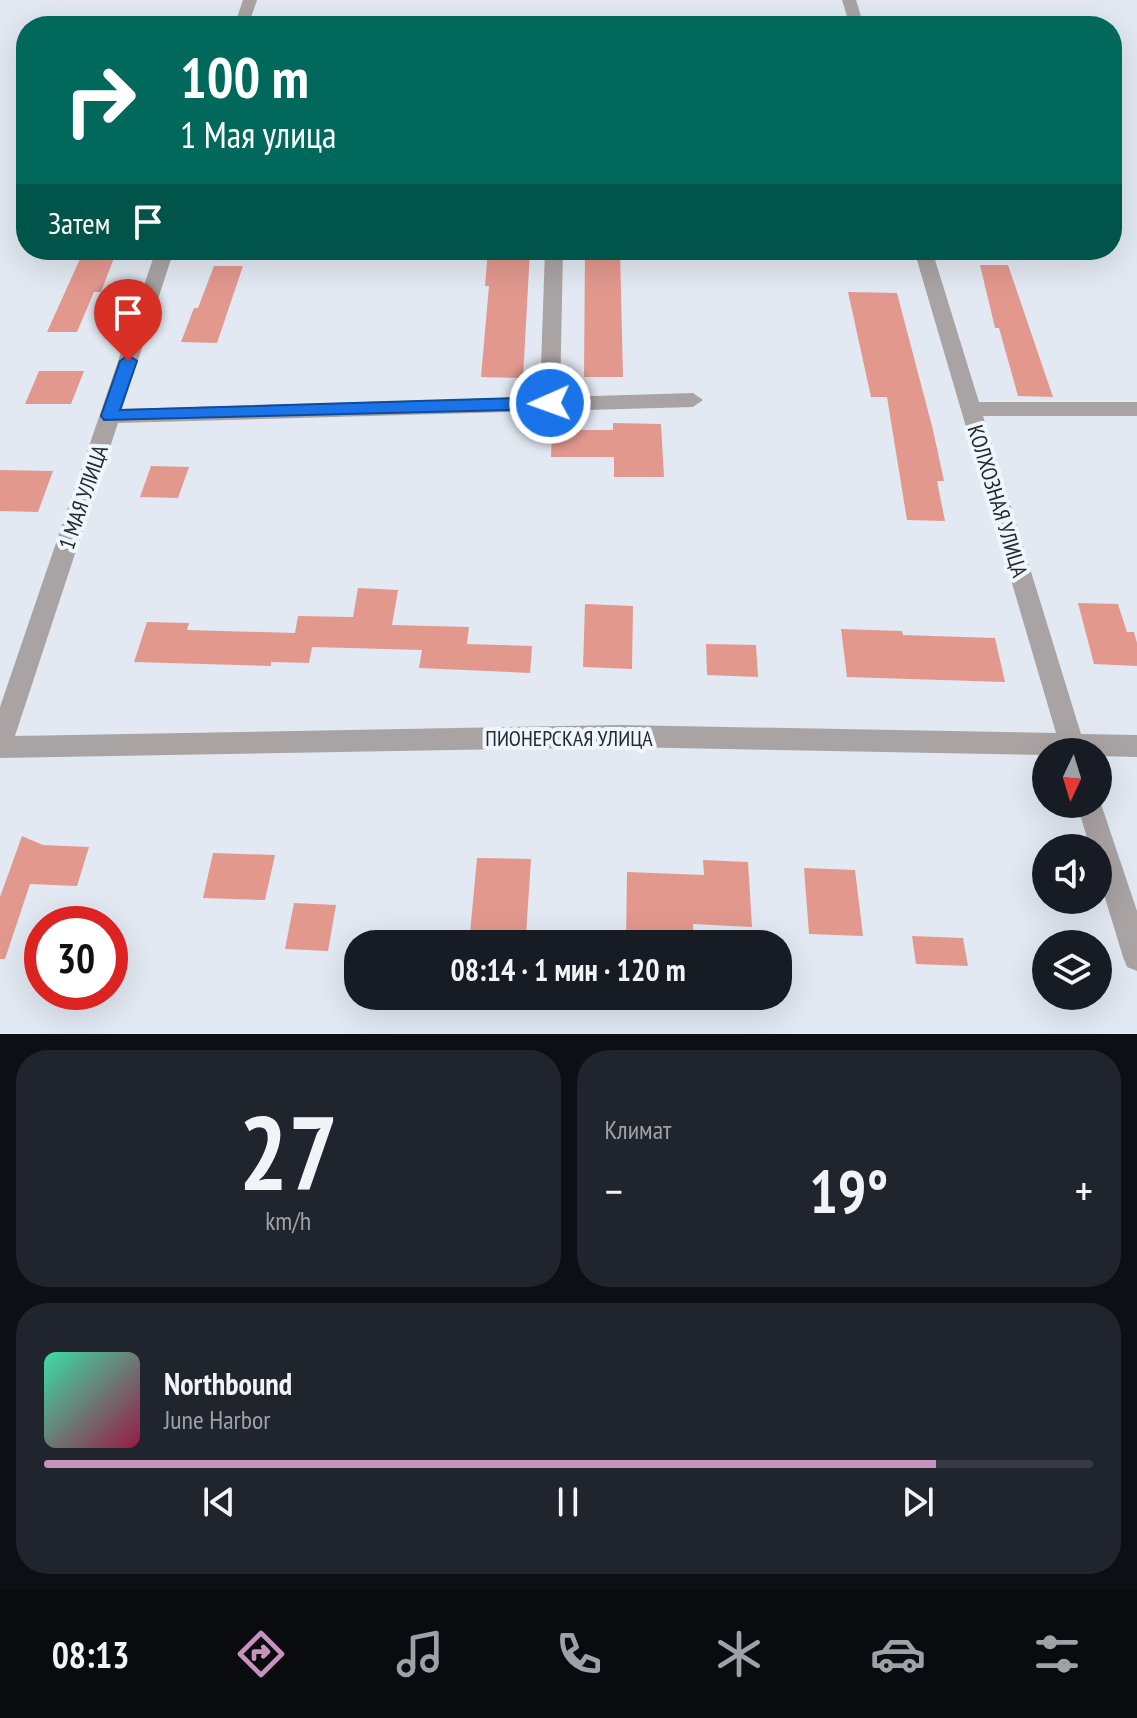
<!DOCTYPE html>
<html lang="ru">
<meta charset="utf-8">
<style>
:root{--surface:#171b24;--page:#20242c;--text:#f1f3f6;--muted:#9ea1a6;--line:#363941;--accent:#c792be}
body{margin:0;font-family:"PT Sans Narrow",sans-serif;background:var(--page);color:var(--text);height:100vh;display:flex;flex-direction:column;font-size:30px;white-space:nowrap}
*{box-sizing:border-box;margin:0}
p{font-size:26px;color:var(--muted)}
.icon{flex:none;width:44px;height:44px;fill:none;stroke:currentColor;stroke-width:2;stroke-linecap:round;stroke-linejoin:round}
.map{position:relative;height:1034px;overflow:hidden}
.details{display:flex;flex-direction:column;gap:16px;padding:16px;background:#0d0f14;flex:1}
.details>*{flex:none}
.hud{position:absolute;left:16px;top:16px;width:1106px;height:244px;border-radius:32px;box-shadow:0 8px 32px #0002;background:#00695c;color:#fff;overflow:hidden}
.needle{width:52px;rotate:184deg}
.controls{position:absolute;left:1032px;top:738px;display:grid;gap:16px}
.controls a{display:grid;place-items:center;width:80px;height:80px;border-radius:50%;background:var(--surface);box-shadow:0 8px 32px #0002;font-size:40px}
.speed{position:absolute;left:24px;top:906px;display:flex;gap:16px;font-size:40px;font-weight:700;text-align:center}
.speed>*{display:grid;place-content:center;width:104px;height:104px;border-radius:50%;background:var(--surface);box-shadow:0 8px 32px #0002;line-height:1}
.speed .limit{border:12px solid #d22;background:#fff;color:#111}
.pin{position:absolute;display:grid;place-items:center;width:68px;height:68px;color:#fff;margin:-82px -34px;border-radius:50% 50% 50% 0;rotate:-45deg;box-shadow:0 0 8px #0007}
.pin .icon{rotate:45deg}
.me{position:absolute;width:88px;margin:-44px;rotate:268deg;stroke-linejoin:round;filter:drop-shadow(0 0 6px #0008)}
.turn{display:flex;align-items:center;gap:28px;height:168px;padding:0 32px;font-size:36px}
.turn .icon{width:104px;height:104px;stroke-width:2.5}
.turn b{display:block;font-size:56px;line-height:68px}
.then{display:flex;align-items:center;height:76px;padding:0 32px;background:#0003;gap:16px;font-size:30px}
.big{font-size:60px;font-weight:700;line-height:1.1}
.details .widget{flex:1;display:flex;flex-direction:column;justify-content:center;gap:12px;min-width:0;padding:0 28px;border-radius:32px;background:var(--page)}
.details .dial{align-items:center;gap:0}
.dial b{font-size:104px;line-height:1}
.song{display:flex;align-items:center;gap:24px}
.cover{width:96px;height:96px;border-radius:12px;background:linear-gradient(135deg,hsl(160 70% 55%),hsl(340 70% 35%))}
.played{height:8px;border-radius:4px;background:linear-gradient(90deg,var(--accent) 85%,var(--line) 85%)}
.keys{display:flex;justify-content:space-around;direction:ltr}
.heat{display:flex;justify-content:space-between;align-items:center;font-size:44px;direction:ltr}
.details .tiles{flex:1;display:grid;gap:16px;grid-template-columns:1fr 1fr}
.widget:last-child{grid-column:span 2}
.trip{position:absolute;left:344px;top:930px;width:448px;height:80px;border-radius:32px;background:var(--surface);box-shadow:0 8px 32px #0002;font-weight:700;line-height:80px;text-align:center}
.tabs{display:flex;height:128px;justify-content:space-around;align-items:center;background:#090b0e;color:var(--muted)}
.tabs .icon{width:56px;height:56px}
.tabs .current{color:var(--accent)}
.tabs b{font-size:36px;color:var(--text)}
.map>svg:first-child{display:block}
</style>
<div class="map">
<svg width="1137" height="1034" viewBox="0 0 1137 1034">
<rect width="100%" height="100%" fill="#e2e9f2"/>
<path fill="#e3988e" d="M 84,250 L 117,250 L 101,292 L 94,292 L 77,332 L 47,332 Z
M 488,250 L 530,250 L 523,378 L 481,377 L 489,286 L 485,286 Z
M 585,250 L 620,250 L 623,377 L 584,377 Z
M 980,265 L 1008,265 L 1053,397 L 1018,396 L 999,328 L 995,328 Z
M 214,266 L 243,266 L 217,343 L 181,342 L 194,308 L 198,308 Z
M 848,292 L 897,293 L 933,430 L 944,481 L 937,481 L 945,521 L 907,520 L 887,397 L 871,397 Z
M 39,371 L 84,371 L 71,404 L 25,404 Z
M 613,423 L 661,424 L 664,477 L 614,477 L 614,457 L 551,457 L 552,430 L 613,430 Z
M 151,466 L 189,467 L 178,498 L 140,497 Z
M 0,470 L 53,471 L 38,512 L 0,511 Z
M 358,588 L 398,590 L 392,625 L 469,627 L 467,644 L 532,646 L 530,673 L 419,668 L 422,650 L 312,647 L 309,663 L 271,662 L 271,666 L 134,662 L 147,622 L 189,623 L 187,630 L 295,633 L 298,616 L 353,617 Z
M 1078,603 L 1118,604 L 1127,632 L 1134,632 L 1137,643 L 1137,666 L 1094,664 Z
M 585,604 L 633,606 L 632,669 L 583,667 Z
M 841,629 L 902,631 L 903,635 L 995,638 L 1005,682 L 847,677 Z
M 706,644 L 756,645 L 758,677 L 707,675 Z
M 22,836 L 43,845 L 89,847 L 77,886 L 30,884 L 5,959 L 0,959 L 0,897 Z
M 213,853 L 275,855 L 265,900 L 203,898 Z
M 477,858 L 531,859 L 526,935 L 470,933 Z
M 703,860 L 748,862 L 752,927 L 693,924 L 694,944 L 626,944 L 627,872 L 704,875 Z
M 804,868 L 855,870 L 863,936 L 809,934 Z
M 294,903 L 336,905 L 328,951 L 285,949 Z
M 912,936 L 963,938 L 968,966 L 916,964 Z"/>
<g fill="none" stroke-linecap="round" stroke-linejoin="round">
<path fill="#a9a4a3" fill-rule="evenodd" d="M 243,0 L 257,0 L 248,26 L 234,26 Z
M 842,0 L 856,0 L 864,26 L 850,26 Z
M 156,250 L 174,250 L 122,409 L 540,397 L 545,250 L 563,250 L 560,397 L 693,393 L 703,400 L 693,407 L 118,423 L 15,736 L 621,725 L 1056,733 L 914,250 L 932,250 L 979,402 L 1137,402 L 1137,416 L 983,416 L 1081,734 L 1137,735 L 1137,757 L 1098,756 L 1098,752 L 1046,752 L 1046,755 L 621,747 L 0,758 L 0,707 Z
M 1098,795 L 1137,911 L 1137,971 L 1127,967 L 1123,957 L 1098,875 L 1098,848 L 1090,848 L 1077,804 L 1098,804 Z"/>
</g>
<path fill="#1a73e8" stroke="#114b97" stroke-width="2" d="M 128,355 L 137,361 L 120,410 L 550,397 L 558,403 L 550,409 L 104,420 L 101,416 L 120,361 Z"/>
<g text-anchor="middle" dominant-baseline="central" stroke-width="8" stroke-linejoin="round" paint-order="stroke">
<g font-size="22" fill="#272a2d" stroke="#f0f6fe">
<text transform="translate(83 497) rotate(-71)">1 МАЯ УЛИЦА</text>
<text transform="translate(998 501) rotate(73)">КОЛХОЗНАЯ УЛИЦА</text>
<text x="569" y="738">ПИОНЕРСКАЯ УЛИЦА</text>
</g>
</g>
</svg>
<div class="controls">
<a><svg class="needle" viewBox="-14 -14 28 28"><path d="M0-13l5 13h-10z" fill="#e53935"/><path d="M0 13l5-13h-10z" fill="#9ea1a6"/></svg></a>
<a><svg class="icon" aria-label="sound" viewBox="0 0 24 24"><path d="M4 9h4l5-4v14l-5-4H4zM17 9q2 3 0 6"/></svg></a>
<a><svg class="icon" aria-label="layers" viewBox="0 0 24 24"><path d="M12 4l9 5-9 5-9-5zM3 14l9 5 9-5"/></svg></a>
</div>
<div class="speed"><div class="limit">30</div></div>
<div class="pin" style="left:128px;top:361px;background:#d93025"><svg class="icon" aria-label="arrive" viewBox="0 0 24 24"><path d="M6 21V4h12l-3 4 3 4H6"/></svg></div>
<svg class="me" style="left:550px;top:403px" viewBox="-20 -20 40 40"><circle r="17" fill="#1a73e8" stroke="#fff" stroke-width="3"/><path d="M0-11L8 9 0 5-8 9z" fill="#fff"/></svg>
<div class="trip">08:14 · 1 мин · 120 m</div>
<div class="hud">
<div class="turn"><svg class="icon" aria-label="right" viewBox="0 0 24 24"><path d="M7 20v-9h11M14 6l5 5-5 5"/></svg><div><b>100 m</b>1 Мая улица</div></div>
<div class="then">Затем<svg class="icon" aria-label="arrive" viewBox="0 0 24 24"><path d="M6 21V4h12l-3 4 3 4H6"/></svg></div>
</div>
</div>
<section class="details">
<div class="tiles">
<div class="widget dial"><b>27</b><p>km/h</p></div>
<div class="widget"><p>Климат</p>
<div class="heat"><a>−</a><b class="big">19°</b><a>+</a></div>
</div>
<div class="widget">
<div class="song"><i class="cover"></i><div><b>Northbound</b><p>June Harbor</p></div></div>
<div class="played"></div>
<div class="keys"><svg class="icon" aria-label="previous" viewBox="0 0 24 24"><path d="M18 5L8 12l10 7zM5 5v14"/></svg><svg class="icon" aria-label="pause" viewBox="0 0 24 24"><path d="M8 5v14M16 5v14"/></svg><svg class="icon" aria-label="next" viewBox="0 0 24 24"><path d="M6 5l10 7-10 7zM19 5v14"/></svg></div>
</div>
</div>
</section>
<nav class="tabs">
<b>08:13</b>
<svg class="icon current" aria-label="directions" viewBox="0 0 24 24"><path d="M12 3l9 9-9 9-9-9zM9 14v-3h6M13 9l2 2-2 2"/></svg>
<svg class="icon" aria-label="music" viewBox="0 0 24 24"><path d="M9 18V5l10-2v13"/><circle cx="6" cy="18" r="3"/><circle cx="16" cy="16" r="3"/></svg>
<svg class="icon" aria-label="phone" viewBox="0 0 24 24"><path d="M5 4h4l2 5-3 2q2 4 5 5l2-3 5 2v4C11 20 4 13 5 4z"/></svg>
<svg class="icon" aria-label="climate" viewBox="0 0 24 24"><path d="M12 3v18M4 7l16 10M4 17L20 7"/></svg>
<svg class="icon" aria-label="car" viewBox="0 0 24 24"><path d="M5 17H2v-5l4-1 3-4h7l3 4 3 1v5h-3M9 17h6M6 11h13"/><circle cx="7" cy="17" r="2"/><circle cx="17" cy="17" r="2"/></svg>
<svg class="icon" aria-label="filters" viewBox="0 0 24 24"><path d="M4 7h16M4 17h16"/><circle cx="9" cy="7" r="2"/><circle cx="15" cy="17" r="2"/></svg>
</nav>
